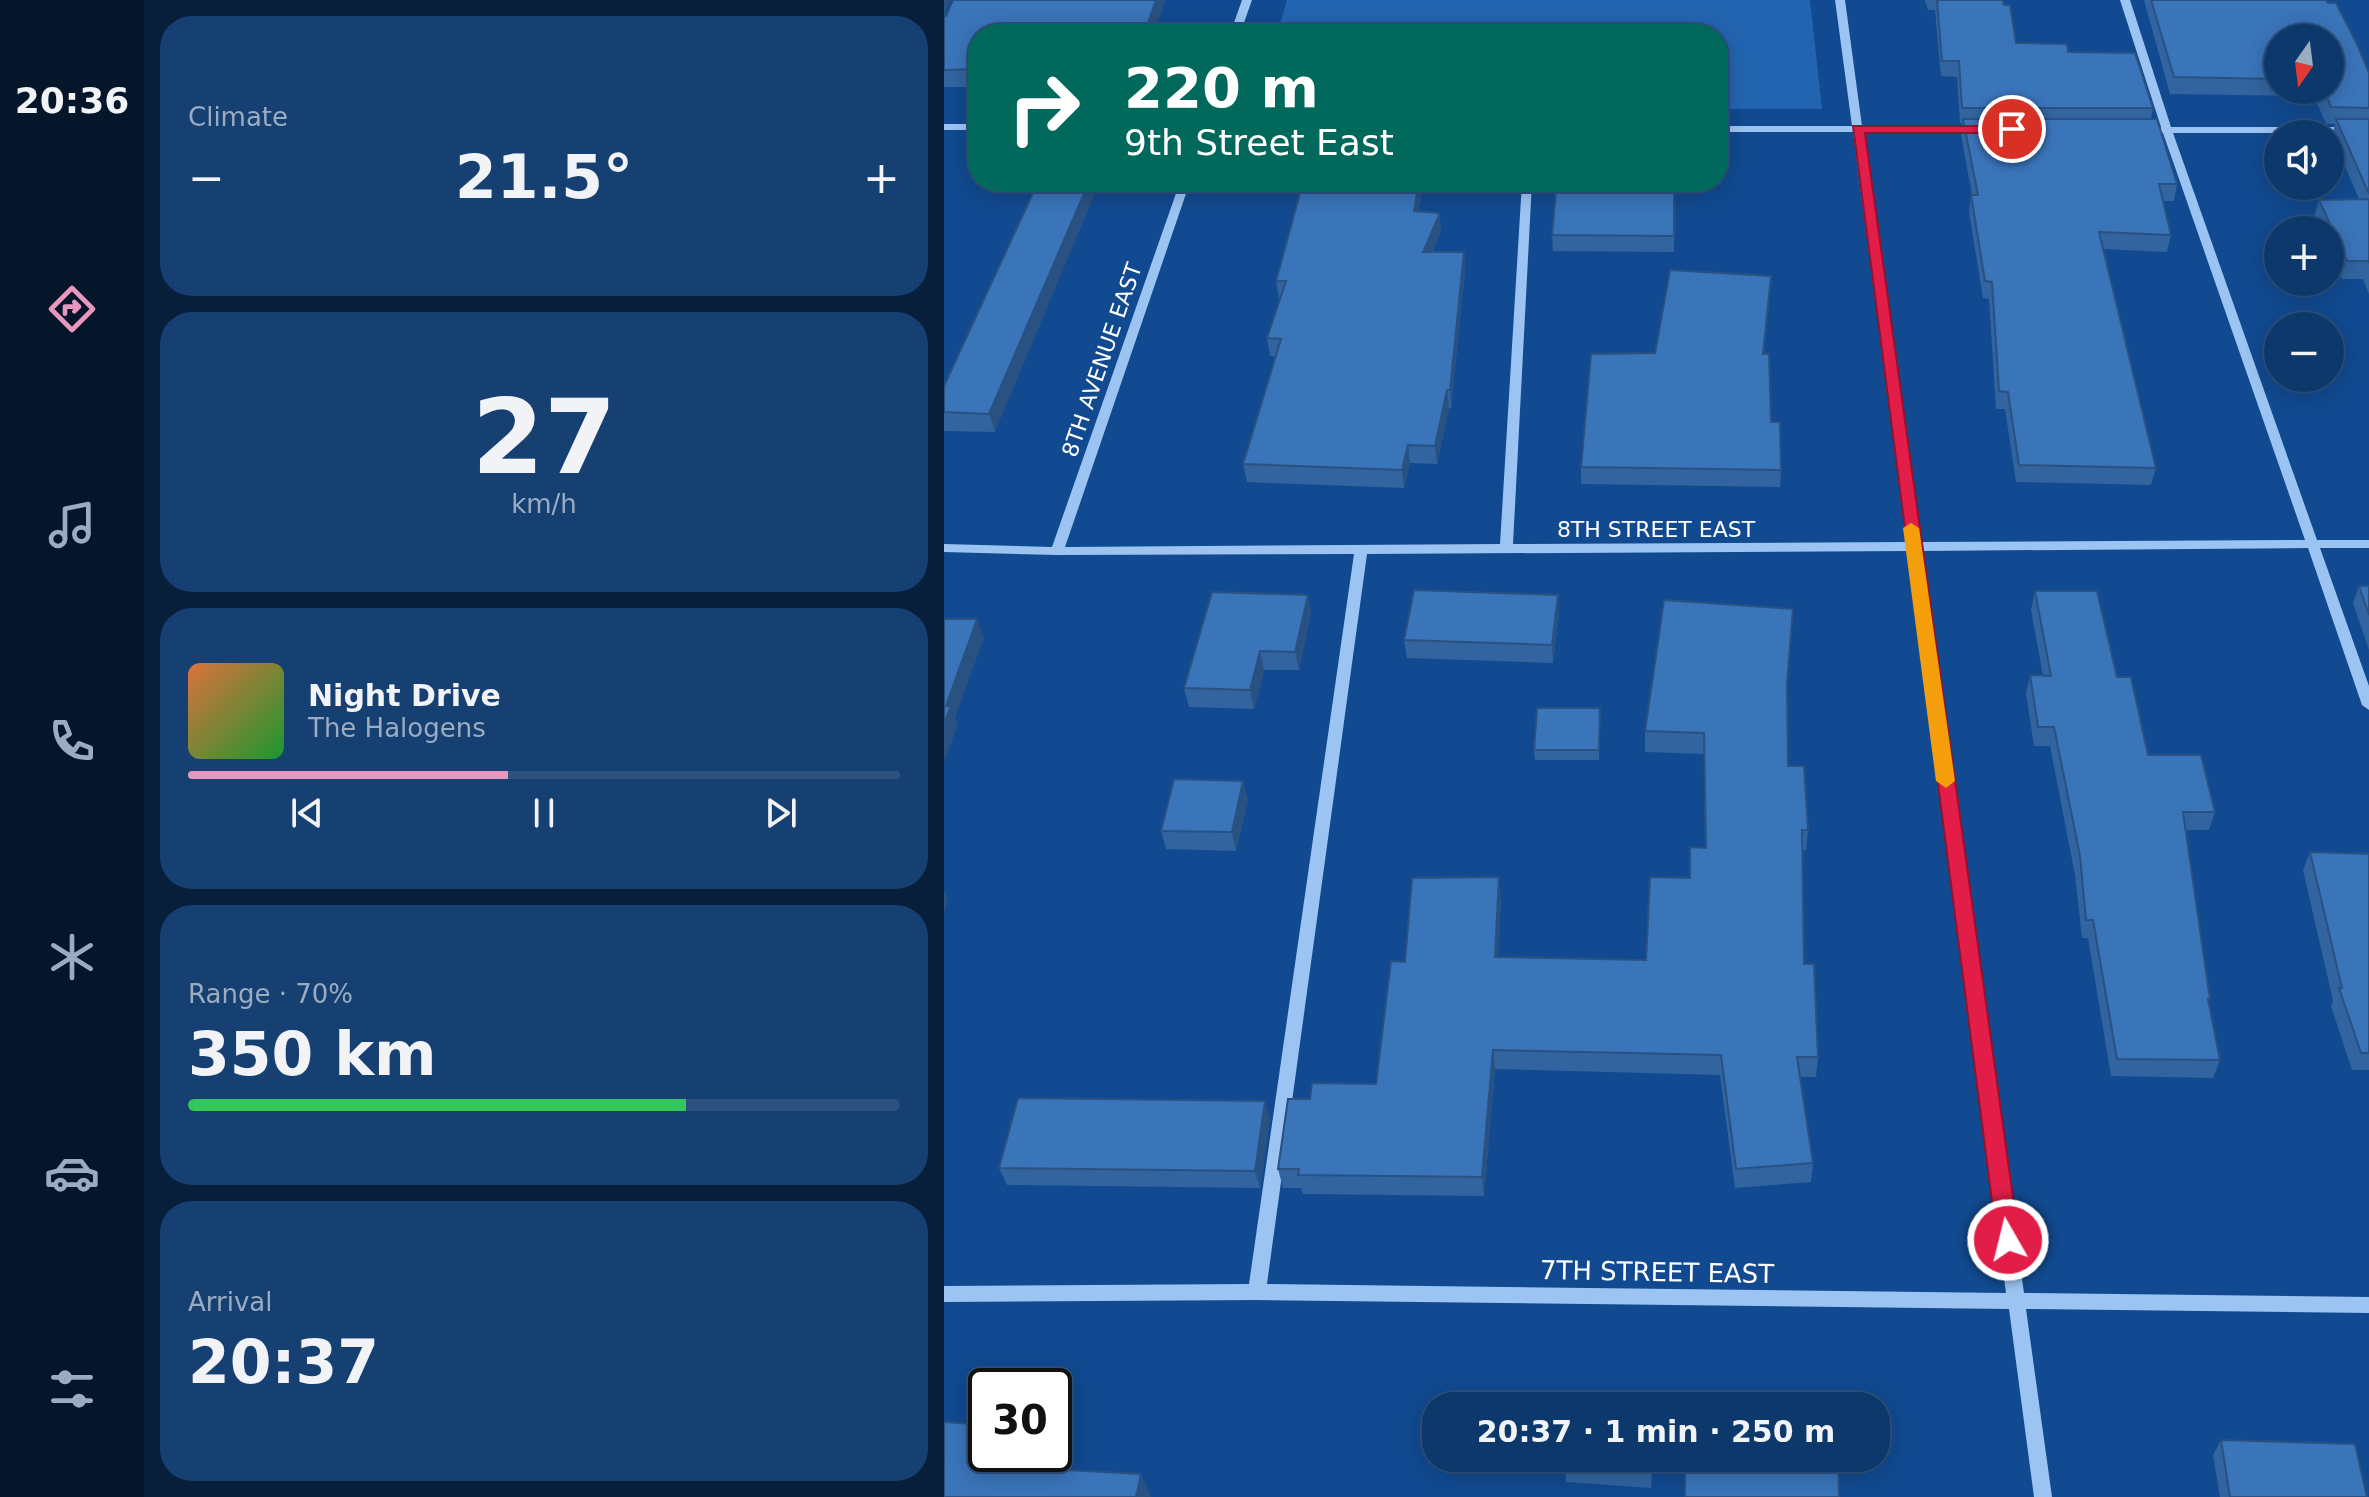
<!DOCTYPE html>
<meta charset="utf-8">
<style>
:root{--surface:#0d386c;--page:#163f72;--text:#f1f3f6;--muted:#9aacc2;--line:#2d527f;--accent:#e797bd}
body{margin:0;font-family:"DejaVu Sans",sans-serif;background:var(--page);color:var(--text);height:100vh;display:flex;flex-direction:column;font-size:30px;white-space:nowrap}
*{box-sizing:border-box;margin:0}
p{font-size:26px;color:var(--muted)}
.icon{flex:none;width:44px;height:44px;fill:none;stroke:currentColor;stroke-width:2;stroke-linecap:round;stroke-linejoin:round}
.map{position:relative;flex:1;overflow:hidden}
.details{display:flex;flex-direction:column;gap:16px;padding:16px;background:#071f3b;width:800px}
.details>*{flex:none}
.guide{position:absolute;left:24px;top:24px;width:760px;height:168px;border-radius:32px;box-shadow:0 4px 20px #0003,0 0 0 2px var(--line);background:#00695c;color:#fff;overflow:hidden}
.needle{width:52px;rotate:194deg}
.controls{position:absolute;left:1320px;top:24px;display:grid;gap:16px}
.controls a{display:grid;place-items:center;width:80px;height:80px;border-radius:50%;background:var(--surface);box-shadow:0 4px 20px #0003,0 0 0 2px var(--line);font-size:40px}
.speed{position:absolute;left:24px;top:1368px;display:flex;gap:16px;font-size:40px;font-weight:700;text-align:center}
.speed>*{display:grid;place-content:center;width:104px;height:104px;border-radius:50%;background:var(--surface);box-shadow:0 4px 20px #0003,0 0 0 2px var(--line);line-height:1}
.speed .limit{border:4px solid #111;border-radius:12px;background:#fff;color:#111}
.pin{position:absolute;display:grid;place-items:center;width:68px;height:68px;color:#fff;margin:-34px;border:4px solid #fff;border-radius:50%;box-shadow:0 2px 8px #0007}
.me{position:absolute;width:88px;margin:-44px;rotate:352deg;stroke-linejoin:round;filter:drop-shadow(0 0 6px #0008)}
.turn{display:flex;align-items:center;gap:28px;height:168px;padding:0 24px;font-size:36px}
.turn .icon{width:104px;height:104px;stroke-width:2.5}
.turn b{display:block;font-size:56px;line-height:68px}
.big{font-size:60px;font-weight:600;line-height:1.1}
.details .card{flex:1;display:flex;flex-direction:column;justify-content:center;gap:12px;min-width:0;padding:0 28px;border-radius:32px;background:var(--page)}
.details .dial{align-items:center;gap:0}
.dial b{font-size:104px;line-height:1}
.song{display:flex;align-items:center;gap:24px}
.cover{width:96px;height:96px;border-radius:12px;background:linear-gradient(135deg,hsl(20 70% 55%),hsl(130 70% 35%))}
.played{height:8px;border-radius:4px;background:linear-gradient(90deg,var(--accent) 45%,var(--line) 45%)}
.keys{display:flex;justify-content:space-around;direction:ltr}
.heat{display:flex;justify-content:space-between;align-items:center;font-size:44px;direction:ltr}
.charge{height:12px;border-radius:6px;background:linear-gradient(90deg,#34c759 70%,var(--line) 0)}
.trip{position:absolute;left:478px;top:1392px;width:468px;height:80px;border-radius:32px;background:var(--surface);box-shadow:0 4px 20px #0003,0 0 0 2px var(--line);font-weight:600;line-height:80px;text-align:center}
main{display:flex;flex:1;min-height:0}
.menu{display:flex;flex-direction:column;width:144px;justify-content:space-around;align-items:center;background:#05162b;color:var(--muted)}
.menu .icon{width:56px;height:56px}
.menu .current{color:var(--accent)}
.menu b{font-size:36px;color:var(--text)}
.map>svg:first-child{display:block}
</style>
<main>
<nav class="menu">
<b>20:36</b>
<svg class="icon current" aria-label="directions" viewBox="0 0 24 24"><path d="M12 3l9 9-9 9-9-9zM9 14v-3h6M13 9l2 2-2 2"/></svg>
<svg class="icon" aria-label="music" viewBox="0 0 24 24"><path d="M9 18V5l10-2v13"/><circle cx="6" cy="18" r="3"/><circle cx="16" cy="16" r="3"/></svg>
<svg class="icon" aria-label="phone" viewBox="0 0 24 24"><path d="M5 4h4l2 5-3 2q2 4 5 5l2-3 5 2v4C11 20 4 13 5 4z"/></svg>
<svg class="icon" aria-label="climate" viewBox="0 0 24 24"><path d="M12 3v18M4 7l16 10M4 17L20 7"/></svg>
<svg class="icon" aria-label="car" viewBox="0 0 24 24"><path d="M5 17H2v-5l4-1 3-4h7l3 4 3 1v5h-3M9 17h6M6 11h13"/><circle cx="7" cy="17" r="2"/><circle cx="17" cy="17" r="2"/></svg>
<svg class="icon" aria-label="filters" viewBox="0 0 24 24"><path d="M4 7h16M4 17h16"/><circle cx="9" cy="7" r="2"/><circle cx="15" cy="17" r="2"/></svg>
</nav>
<section class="details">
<div class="card"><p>Climate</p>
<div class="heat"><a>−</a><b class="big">21.5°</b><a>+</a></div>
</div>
<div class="card dial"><b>27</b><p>km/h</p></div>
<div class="card">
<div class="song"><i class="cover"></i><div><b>Night Drive</b><p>The Halogens</p></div></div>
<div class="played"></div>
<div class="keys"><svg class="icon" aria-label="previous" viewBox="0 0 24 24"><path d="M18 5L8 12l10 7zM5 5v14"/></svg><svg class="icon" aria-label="pause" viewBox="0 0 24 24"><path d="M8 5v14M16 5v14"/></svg><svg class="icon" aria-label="next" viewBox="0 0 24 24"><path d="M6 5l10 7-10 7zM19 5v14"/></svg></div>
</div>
<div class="card"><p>Range · 70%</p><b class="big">350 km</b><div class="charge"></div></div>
<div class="card"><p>Arrival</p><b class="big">20:37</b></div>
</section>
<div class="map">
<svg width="1425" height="1497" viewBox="0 0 1425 1497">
<rect width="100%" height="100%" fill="#114a90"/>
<path fill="#2364b0" d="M 343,0 L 866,0 L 878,109 L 774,109 L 774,34 L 333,34 Z"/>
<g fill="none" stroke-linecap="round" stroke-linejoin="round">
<path fill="#9cc4f2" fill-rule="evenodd" d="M 298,0 L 308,0 L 296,34 L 286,34 Z
M 891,0 L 901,0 L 918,126 L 1037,126 L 1042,129 L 1037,132 L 919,132 L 976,542 L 1361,540 L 1219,133 L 1212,130 L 1217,127 L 1176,0 L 1186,0 L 1227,127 L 1425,127 L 1425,133 L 1229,133 L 1373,540 L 1425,540 L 1425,548 L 1376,548 L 1425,686 L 1425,710 L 1418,705 L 1364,548 L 977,551 L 1080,1293 L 1425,1297 L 1425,1313 L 1082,1309 L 1108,1497 L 1090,1497 L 1065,1309 L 313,1300 L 0,1302 L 0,1286 L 305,1284 L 410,554 L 113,555 L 0,552 L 0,544 L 108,547 L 236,182 L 246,182 L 121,547 L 556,544 L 578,182 L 588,182 L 569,544 L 963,542 L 909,132 L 774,132 L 774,126 L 908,126 ZM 964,551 L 1062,1293 L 323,1284 L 423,554 Z
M 0,124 L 34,124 L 34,130 L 0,130 Z"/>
</g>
<path fill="#32649f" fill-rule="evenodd" d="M 981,0 L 1059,0 L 1072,43 L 1124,52 L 1209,108 L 1207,119 L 1233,184 L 1230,201 L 1219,201 L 1227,235 L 1223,252 L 1159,249 L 1212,468 L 1207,485 L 1072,482 L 1061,409 L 1052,409 L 1045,299 L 1039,298 L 1025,212 L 1027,195 L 1028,195 L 1017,135 L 1018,123 L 1016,123 L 1013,77 L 997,76 L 991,10 L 984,10 Z
M 1200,0 L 1382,0 L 1425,73 L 1425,294 L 1419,279 L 1398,279 L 1386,252 L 1386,230 L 1376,230 L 1370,217 L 1375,200 L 1415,199 L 1388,136 L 1391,124 L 1382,124 L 1370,96 L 1226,94 ZM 1334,38 L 1386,90 L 1334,90 Z
M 0,16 L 213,26 L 215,34 L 34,34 L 34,87 L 0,87 Z
M 94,182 L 51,432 L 0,431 L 0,386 Z
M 480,182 L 474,211 L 497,230 L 488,252 L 520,252 L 521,270 L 507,408 L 505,408 L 493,464 L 466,463 L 460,488 L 303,482 L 299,464 L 332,356 L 326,356 L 323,338 L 336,299 L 335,299 L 332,281 Z
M 730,182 L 730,252 L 609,251 L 608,235 L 616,191 Z
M 826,293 L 820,354 L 827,422 L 837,470 L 836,487 L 637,484 L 637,467 L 711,353 Z
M 1415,586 L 1425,586 L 1425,650 L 1409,603 Z
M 1091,591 L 1173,677 L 1204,755 L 1271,812 L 1265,830 L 1242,830 L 1266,999 L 1264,1004 L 1276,1060 L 1269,1078 L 1167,1076 L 1144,938 L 1138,938 L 1131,875 L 1106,746 L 1090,746 L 1082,694 L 1086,675 L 1099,676 L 1087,610 Z
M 367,613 L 355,670 L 320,670 L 310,709 L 245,707 L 240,688 Z
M 615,613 L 609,663 L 463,658 L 460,640 Z
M 843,686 L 844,766 L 864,830 L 862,850 L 859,850 L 860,964 L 874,1057 L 872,1077 L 856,1077 L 869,1163 L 867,1182 L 791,1188 L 776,1075 L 551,1069 L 540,1196 L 359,1194 L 357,1188 L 339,1188 L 334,1169 L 366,1099 L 432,1084 L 461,962 L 557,898 L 554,957 L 702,960 L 761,848 L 760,754 L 701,752 L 701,731 Z
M 656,708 L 655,760 L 591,760 L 590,750 Z
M 304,800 L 292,851 L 222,849 L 217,831 Z
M 1366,852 L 1425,854 L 1425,1070 L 1408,1070 L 1387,1006 L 1389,1001 L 1359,870 Z
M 326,1118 L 316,1188 L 63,1185 L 55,1168 Z
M 1277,1440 L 1423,1497 L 1276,1497 L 1269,1455 Z
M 709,1458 L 707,1488 L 622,1482 L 621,1467 Z"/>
<path fill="#295182" d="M 0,0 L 7,0 L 0,14 Z
M 212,0 L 222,0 L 209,34 L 203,26 Z
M 145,182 L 156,182 L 51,432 L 45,414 Z
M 475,182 L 480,182 L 471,228 L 470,211 Z
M 496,213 L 497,230 L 480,269 L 479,252 Z
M 520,252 L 521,270 L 507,408 L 506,390 Z
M 827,276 L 826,293 L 818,372 L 819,354 Z
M 503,390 L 505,408 L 493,464 L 491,446 Z
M 464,445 L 466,463 L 460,488 L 458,470 Z
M 364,595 L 367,613 L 355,670 L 351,652 Z
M 614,595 L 615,613 L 609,663 L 608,645 Z
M 33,619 L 40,638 L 11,718 L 14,724 L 0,763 L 0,724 L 2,706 Z
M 316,651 L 320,670 L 310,709 L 306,690 Z
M 299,781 L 304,800 L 292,851 L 288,832 Z
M 555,877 L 557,898 L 553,977 L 551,957 Z
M 0,890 L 4,900 L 0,914 Z
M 549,1050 L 551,1069 L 540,1196 L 538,1177 Z
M 321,1101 L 326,1118 L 316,1188 L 311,1171 Z
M 90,1454 L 108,1454 L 98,1489 L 86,1468 Z
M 197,1474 L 207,1496 L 207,1497 L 192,1497 Z"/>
<path fill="#3a74b9" stroke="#295182" stroke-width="2" d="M 9,0 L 212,0 L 203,26 L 213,26 L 211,34 L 34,34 L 34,69 L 0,70 L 0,16 L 2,16 Z
M 993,0 L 1059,0 L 1060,5 L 1066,5 L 1072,43 L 1123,44 L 1124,52 L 1191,53 L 1209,108 L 1018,108 L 1015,61 L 998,61 Z
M 1207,0 L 1382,0 L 1384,3 L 1392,3 L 1413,44 L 1425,73 L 1425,108 L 1387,107 L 1380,90 L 1386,90 L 1386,38 L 1334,38 L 1334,79 L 1230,77 Z
M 1019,119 L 1213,119 L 1233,184 L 1215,184 L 1227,235 L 1155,232 L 1212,468 L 1075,465 L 1064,392 L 1055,391 L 1048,282 L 1041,281 L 1027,195 L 1034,195 Z
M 1392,119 L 1425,119 L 1425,194 Z
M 94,182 L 145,182 L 45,414 L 0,412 L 0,386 Z
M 359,182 L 475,182 L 470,211 L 496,213 L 479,252 L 520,252 L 506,390 L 503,390 L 491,446 L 464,445 L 458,470 L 299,464 L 337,339 L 323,338 L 342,281 L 332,281 Z
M 619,182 L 730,182 L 730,236 L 608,235 L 612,191 L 616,191 Z
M 1425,199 L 1425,263 L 1424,261 L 1403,261 L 1375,200 Z
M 726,270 L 827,276 L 819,354 L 825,354 L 827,422 L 836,422 L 837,470 L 637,467 L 647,354 L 711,353 Z
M 1415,586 L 1425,586 L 1425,615 Z
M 470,590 L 614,595 L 608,645 L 460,640 Z
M 1091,591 L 1153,591 L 1173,677 L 1187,677 L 1204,755 L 1257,755 L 1271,812 L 1239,812 L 1266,999 L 1264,999 L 1276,1060 L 1173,1059 L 1149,920 L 1142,920 L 1136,856 L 1110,727 L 1094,727 L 1086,675 L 1107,676 Z
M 268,592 L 364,595 L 351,652 L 316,651 L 306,690 L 240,688 Z
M 720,600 L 849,609 L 843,683 L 844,766 L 860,766 L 864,830 L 858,830 L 860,964 L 870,964 L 874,1057 L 853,1057 L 869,1163 L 792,1169 L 777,1055 L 549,1050 L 538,1177 L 354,1175 L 355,1169 L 334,1169 L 344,1099 L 366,1099 L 368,1083 L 432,1084 L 447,961 L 461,962 L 468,878 L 555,877 L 551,957 L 702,960 L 706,877 L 746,878 L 746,847 L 762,848 L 760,733 L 701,731 Z
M 0,619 L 33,619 L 2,706 L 7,706 L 0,724 Z
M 593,708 L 656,708 L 655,750 L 590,750 Z
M 230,779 L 299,781 L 288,832 L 217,831 Z
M 1366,852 L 1425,854 L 1425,1053 L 1417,1053 L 1395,988 L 1398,988 Z
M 74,1098 L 321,1101 L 311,1171 L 55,1168 Z
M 629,1392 L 712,1397 L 711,1406 L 627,1406 Z
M 0,1422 L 42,1425 L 42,1454 L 90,1454 L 86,1468 L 197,1474 L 192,1497 L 0,1497 Z
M 1277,1440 L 1411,1444 L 1423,1497 L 1286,1497 Z
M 622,1458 L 708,1458 L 707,1473 L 621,1467 Z
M 741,1458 L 894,1458 L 895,1497 L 741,1497 Z"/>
<path fill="#e11d48" stroke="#92132f" stroke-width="2" d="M 909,126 L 1068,126 L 1075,129 L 1068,133 L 921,133 L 1075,1240 L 1072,1247 L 1064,1250 L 1056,1247 L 1053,1240 Z"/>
<path fill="#f59e0b" d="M 967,523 L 975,528 L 1011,781 L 1002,788 L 992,781 L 959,528 Z"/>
<g text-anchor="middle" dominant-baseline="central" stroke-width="6" stroke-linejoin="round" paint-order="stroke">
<g font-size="22" fill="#fff" stroke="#114a90">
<text transform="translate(158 360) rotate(-71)">8TH AVENUE EAST</text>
<text x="712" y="529">8TH STREET EAST</text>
</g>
<g font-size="26" fill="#fff" stroke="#114a90">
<text transform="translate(713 1272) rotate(1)">7TH STREET EAST</text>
</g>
</g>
</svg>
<div class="controls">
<a><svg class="needle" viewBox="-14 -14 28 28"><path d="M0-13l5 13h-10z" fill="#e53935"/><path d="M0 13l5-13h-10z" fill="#9aacc2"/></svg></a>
<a><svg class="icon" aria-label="sound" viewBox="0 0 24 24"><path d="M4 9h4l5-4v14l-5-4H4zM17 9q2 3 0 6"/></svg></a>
<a>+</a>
<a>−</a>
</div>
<div class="speed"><div class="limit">30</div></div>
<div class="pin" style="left:1068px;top:129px;background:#d93025"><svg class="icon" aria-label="arrive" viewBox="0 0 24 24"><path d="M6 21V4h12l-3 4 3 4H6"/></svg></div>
<svg class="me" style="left:1064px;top:1240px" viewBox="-20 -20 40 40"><circle r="17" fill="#e11d48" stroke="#fff" stroke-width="3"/><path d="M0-11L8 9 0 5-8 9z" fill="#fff"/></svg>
<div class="trip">20:37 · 1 min · 250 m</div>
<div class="guide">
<div class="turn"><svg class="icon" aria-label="right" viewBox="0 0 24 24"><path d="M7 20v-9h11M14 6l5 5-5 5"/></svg><div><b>220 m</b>9th Street East</div></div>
</div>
</div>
</main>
